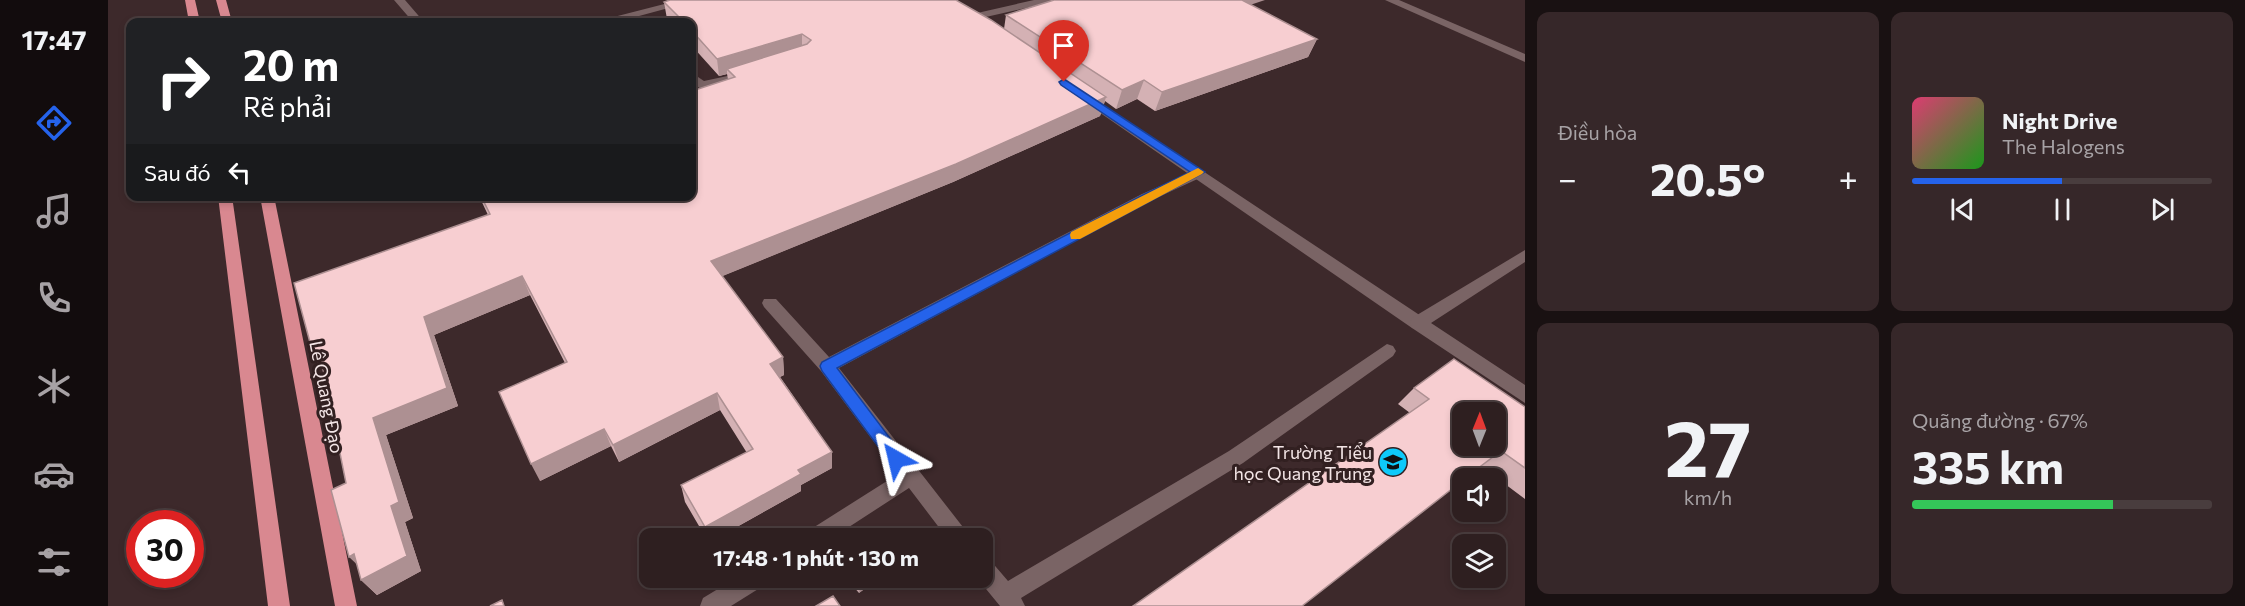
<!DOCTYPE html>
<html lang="vi">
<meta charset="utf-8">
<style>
:root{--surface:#2e1f20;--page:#362729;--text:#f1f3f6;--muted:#a7a2a5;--line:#493d3e;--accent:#2563eb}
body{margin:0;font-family:Commissioner,sans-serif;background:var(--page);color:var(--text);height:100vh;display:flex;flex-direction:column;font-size:22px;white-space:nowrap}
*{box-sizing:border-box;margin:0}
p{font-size:20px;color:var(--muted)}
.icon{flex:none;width:33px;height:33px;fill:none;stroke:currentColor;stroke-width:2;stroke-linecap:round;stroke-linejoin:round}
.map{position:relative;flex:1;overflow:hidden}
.sheet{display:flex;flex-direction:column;gap:12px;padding:12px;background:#191112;width:720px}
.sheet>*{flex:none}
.guide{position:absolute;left:18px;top:18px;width:570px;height:183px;border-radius:12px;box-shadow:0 3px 9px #0003,0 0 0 2px var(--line);background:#202124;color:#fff;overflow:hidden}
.needle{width:39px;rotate:1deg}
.buttons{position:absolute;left:1344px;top:402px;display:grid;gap:12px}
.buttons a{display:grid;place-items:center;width:54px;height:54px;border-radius:12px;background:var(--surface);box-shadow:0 3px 9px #0003,0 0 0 2px var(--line);font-size:30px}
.speed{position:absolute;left:18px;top:510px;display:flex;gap:12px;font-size:30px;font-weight:700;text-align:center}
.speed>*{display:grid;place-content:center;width:78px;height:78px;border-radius:50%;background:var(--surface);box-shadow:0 3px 9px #0003,0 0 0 2px var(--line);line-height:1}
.speed .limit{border:9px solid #d22;background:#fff;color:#111}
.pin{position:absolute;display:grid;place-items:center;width:51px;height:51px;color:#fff;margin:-62px -26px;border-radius:50% 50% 50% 0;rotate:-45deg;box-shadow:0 0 6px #0007}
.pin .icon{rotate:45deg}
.me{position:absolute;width:66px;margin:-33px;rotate:323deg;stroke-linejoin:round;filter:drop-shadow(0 0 4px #0008)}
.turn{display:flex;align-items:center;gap:21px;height:126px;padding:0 18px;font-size:27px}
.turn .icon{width:78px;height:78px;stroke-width:2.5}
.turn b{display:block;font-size:42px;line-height:51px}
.then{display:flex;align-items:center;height:57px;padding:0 18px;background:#0003;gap:12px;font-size:22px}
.big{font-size:45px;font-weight:700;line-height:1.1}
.sheet .widget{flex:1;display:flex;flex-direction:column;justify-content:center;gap:9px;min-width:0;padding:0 21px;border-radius:12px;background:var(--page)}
.sheet .dial{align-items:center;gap:0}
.dial b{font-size:78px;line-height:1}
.song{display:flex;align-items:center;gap:18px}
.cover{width:72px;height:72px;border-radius:9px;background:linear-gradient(135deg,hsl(340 70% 55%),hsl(120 70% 35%))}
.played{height:6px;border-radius:3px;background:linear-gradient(90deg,var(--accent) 50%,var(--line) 50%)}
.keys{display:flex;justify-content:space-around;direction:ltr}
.heat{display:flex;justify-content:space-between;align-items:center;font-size:33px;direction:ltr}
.charge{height:9px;border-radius:4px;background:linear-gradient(90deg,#34c759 67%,var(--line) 0)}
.sheet .tiles{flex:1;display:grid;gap:12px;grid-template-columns:repeat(2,1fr)}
.trip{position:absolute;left:531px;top:528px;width:354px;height:60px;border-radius:12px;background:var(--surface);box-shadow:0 3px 9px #0003,0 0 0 2px var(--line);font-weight:700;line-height:60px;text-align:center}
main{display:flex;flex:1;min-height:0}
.tab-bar{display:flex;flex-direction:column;width:108px;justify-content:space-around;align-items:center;background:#120c0d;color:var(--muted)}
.tab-bar .icon{width:42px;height:42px}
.tab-bar .current{color:var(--accent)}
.tab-bar b{font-size:27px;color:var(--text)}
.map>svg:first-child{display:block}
</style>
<main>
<nav class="tab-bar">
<b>17:47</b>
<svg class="icon current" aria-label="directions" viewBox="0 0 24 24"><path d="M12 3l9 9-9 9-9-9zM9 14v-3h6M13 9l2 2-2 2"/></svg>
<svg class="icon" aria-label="music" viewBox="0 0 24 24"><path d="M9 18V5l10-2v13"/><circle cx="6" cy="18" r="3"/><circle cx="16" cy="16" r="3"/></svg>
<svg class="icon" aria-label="phone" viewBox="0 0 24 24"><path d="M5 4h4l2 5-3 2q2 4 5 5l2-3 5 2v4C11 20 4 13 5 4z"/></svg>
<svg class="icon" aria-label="climate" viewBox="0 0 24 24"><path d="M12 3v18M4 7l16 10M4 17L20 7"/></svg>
<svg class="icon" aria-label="car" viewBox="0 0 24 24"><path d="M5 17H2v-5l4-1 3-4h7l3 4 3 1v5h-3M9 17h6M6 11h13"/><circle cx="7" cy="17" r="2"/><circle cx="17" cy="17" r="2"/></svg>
<svg class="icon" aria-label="filters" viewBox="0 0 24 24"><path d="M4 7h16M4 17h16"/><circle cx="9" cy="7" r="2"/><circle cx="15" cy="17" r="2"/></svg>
</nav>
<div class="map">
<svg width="1417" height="606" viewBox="0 0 1417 606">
<rect width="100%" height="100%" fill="#3d292b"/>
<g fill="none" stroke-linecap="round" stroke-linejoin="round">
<path fill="#7a6465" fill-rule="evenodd" d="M 286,0 L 297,0 L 316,22 L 305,22 Z
M 572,0 L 590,0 L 509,22 L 492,22 L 494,20 Z
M 926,0 L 945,0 L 944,2 L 860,21 L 855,18 L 856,16 Z
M 1277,0 L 1291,0 L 1417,54 L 1417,62 Z
M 584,73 L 596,81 L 624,75 L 630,79 L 628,82 L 593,89 L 584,83 Z
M 976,92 L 1316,318 L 1318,323 L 1316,328 L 1310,329 L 1304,328 L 972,99 L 970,96 L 972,93 Z"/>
<path fill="#7a6465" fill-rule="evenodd" d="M 1091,169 L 1098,173 L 1096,176 L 1044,200 L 731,368 L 858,531 L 861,538 L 839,538 L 801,488 L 724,538 L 697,538 L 700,531 L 790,474 L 713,371 L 656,307 L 654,303 L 656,299 L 668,299 L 721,357 L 1034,194 Z
M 1417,250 L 1417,262 L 1323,323 L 1417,385 L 1417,403 L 1304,328 L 1302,323 L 1304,318 Z
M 1279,344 L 1285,346 L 1288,351 L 1285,356 L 1135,463 L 913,598 L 917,606 L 892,606 L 869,578 L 874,578 L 874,557 L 882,560 L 900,581 L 1121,451 Z
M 628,578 L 658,578 L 655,586 L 623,606 L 592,606 L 595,598 Z"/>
<path fill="#d98890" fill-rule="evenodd" d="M 77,0 L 87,0 L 92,22 L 81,22 Z
M 108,0 L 118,0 L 124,22 L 114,22 Z
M 110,196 L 124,196 L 182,606 L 160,606 Z
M 152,196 L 166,196 L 249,606 L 227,606 Z"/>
</g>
<path fill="#d4b1b4" d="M 556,2 L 896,29 L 898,15 L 1143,5 L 1209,39 L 1200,57 L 1047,111 L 1029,99 L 1008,109 L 997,101 L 992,116 L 845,182 L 614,276 L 675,357 L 676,375 L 672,377 L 724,452 L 724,468 L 693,485 L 693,491 L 609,538 L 598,538 L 577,502 L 573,485 L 639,453 L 612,410 L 511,462 L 503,446 L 432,481 L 457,363 L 422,295 L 326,335 L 350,406 L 278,435 L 305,518 L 297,522 L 313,571 L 269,595 L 253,580 L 238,483 L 216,371 L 380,215 L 371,196 L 584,196 L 620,79 L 619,74 L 611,76 L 584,46 L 584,22 L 562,22 L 559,19 Z
M 1306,388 L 1417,407 L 1417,499 L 1290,404 Z
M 738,578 L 771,578 L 751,593 Z"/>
<path fill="#ad9092" d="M 1123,0 L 1157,0 L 1118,13 Z
M 694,34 L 694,52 L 619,69 L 619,74 L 611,76 L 609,59 Z
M 1209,39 L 1200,57 L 1047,111 L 1054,92 Z
M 1036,80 L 1029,99 L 1008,109 L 1014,90 Z
M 998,97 L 992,116 L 845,182 L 605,280 L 603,261 Z
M 414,276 L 422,295 L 326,335 L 350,406 L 278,435 L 305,518 L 297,522 L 313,571 L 269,595 L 253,580 L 283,506 L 265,418 L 316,317 Z
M 675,357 L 676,375 L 663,381 L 662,364 Z
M 213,359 L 222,379 L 207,361 Z
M 609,393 L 612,410 L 511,462 L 505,445 Z
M 496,429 L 503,446 L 432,481 L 423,464 Z
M 724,452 L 724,468 L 693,485 L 693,491 L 609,538 L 600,538 L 597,527 L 690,470 Z
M 246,554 L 257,572 L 241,557 Z
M 765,578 L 771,578 L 751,593 L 752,588 Z"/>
<path fill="#f7ced1" stroke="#ad9092" stroke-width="1.5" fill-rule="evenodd" d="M 562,0 L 848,0 L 883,20 L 998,97 L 848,164 L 603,261 L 675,357 L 662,364 L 724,452 L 690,470 L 693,474 L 597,527 L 573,485 L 645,449 L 609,393 L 505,445 L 496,429 L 423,464 L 391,392 L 459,362 L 414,276 L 316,317 L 339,388 L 265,418 L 291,502 L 283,506 L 299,556 L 253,580 L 246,554 L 241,557 L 223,490 L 238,483 L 213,359 L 207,361 L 186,283 L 382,214 L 373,196 L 584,196 L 584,91 L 627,77 L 619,69 L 699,44 L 703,40 L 694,34 L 609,59 L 584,31 L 584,22 L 576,22 L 556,2 Z
M 946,0 L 1134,0 L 1209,39 L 1054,92 L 1036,80 L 1014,90 L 898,15 Z
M 486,20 L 488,22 L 477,22 Z
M 1346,359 L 1417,407 L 1417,468 L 1393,451 L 1357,478 L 1354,478 L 1354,481 L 1194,606 L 1025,606 L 1321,399 L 1306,388 ZM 1354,412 L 1388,412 L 1388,446 L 1354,446 Z
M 762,534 L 765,538 L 756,538 Z
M 743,578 L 765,578 L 752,588 Z
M 725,596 L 732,606 L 708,606 Z
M 394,600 L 396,606 L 382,606 Z"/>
<path fill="#2563eb" stroke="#184099" stroke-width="1.5" d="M 956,79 L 1097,172 L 729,368 L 794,454 L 796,459 L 794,464 L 788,466 L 783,464 L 714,371 L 712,366 L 714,362 L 1035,195 L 1082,172 L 953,85 L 951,82 Z"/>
<path fill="#f59e0b" d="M 1090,168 L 1096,172 L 1094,174 L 972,239 L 963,239 L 962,235 L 963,232 Z"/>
<defs>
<g id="school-disc" transform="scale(1.5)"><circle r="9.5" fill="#0ecafa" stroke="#322021"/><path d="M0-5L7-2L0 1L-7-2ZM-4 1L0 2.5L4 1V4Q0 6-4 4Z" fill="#111"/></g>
</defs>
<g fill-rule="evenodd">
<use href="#school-disc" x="1285" y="462"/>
</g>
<g text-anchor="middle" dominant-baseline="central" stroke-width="6" stroke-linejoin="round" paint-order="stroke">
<g font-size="18" fill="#f3e5e6" stroke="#322021">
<text transform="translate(219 397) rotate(79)">Lê Quang Đạo</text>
</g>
<g font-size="18" fill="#f3e5e6" stroke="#322021" text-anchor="end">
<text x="1264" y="452">Trường Tiểu<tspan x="1264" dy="21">học Quang Trung</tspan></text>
</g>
</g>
</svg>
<div class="buttons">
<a><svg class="needle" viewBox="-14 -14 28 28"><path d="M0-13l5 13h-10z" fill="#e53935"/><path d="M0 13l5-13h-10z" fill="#a7a2a5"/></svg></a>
<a><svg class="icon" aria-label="sound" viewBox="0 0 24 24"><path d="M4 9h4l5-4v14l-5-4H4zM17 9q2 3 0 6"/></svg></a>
<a><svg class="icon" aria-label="layers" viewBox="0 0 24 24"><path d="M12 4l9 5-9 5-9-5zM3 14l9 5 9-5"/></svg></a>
</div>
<div class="speed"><div class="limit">30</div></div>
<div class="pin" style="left:956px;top:82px;background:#d93025"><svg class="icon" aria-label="arrive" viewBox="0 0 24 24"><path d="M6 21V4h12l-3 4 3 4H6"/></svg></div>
<svg class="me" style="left:788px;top:459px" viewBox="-20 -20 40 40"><path d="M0-17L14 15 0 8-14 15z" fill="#2563eb" stroke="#fff" stroke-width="4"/></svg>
<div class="trip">17:48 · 1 phút · 130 m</div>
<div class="guide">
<div class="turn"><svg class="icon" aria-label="right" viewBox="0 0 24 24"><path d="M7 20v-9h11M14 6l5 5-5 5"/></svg><div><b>20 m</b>Rẽ phải</div></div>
<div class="then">Sau đó<svg class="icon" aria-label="left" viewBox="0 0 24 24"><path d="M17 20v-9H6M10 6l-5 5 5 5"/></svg></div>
</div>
</div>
<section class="sheet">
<div class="tiles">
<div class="widget"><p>Điều hòa</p>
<div class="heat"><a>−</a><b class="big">20.5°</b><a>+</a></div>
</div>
<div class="widget">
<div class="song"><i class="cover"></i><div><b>Night Drive</b><p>The Halogens</p></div></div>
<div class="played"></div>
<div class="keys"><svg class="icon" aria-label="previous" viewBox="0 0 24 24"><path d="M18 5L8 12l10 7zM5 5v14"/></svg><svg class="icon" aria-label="pause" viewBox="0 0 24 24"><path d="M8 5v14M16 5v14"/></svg><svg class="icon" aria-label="next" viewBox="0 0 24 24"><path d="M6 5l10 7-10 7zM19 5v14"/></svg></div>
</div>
<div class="widget dial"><b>27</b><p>km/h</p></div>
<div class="widget"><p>Quãng đường · 67%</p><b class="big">335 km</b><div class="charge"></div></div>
</div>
</section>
</main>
